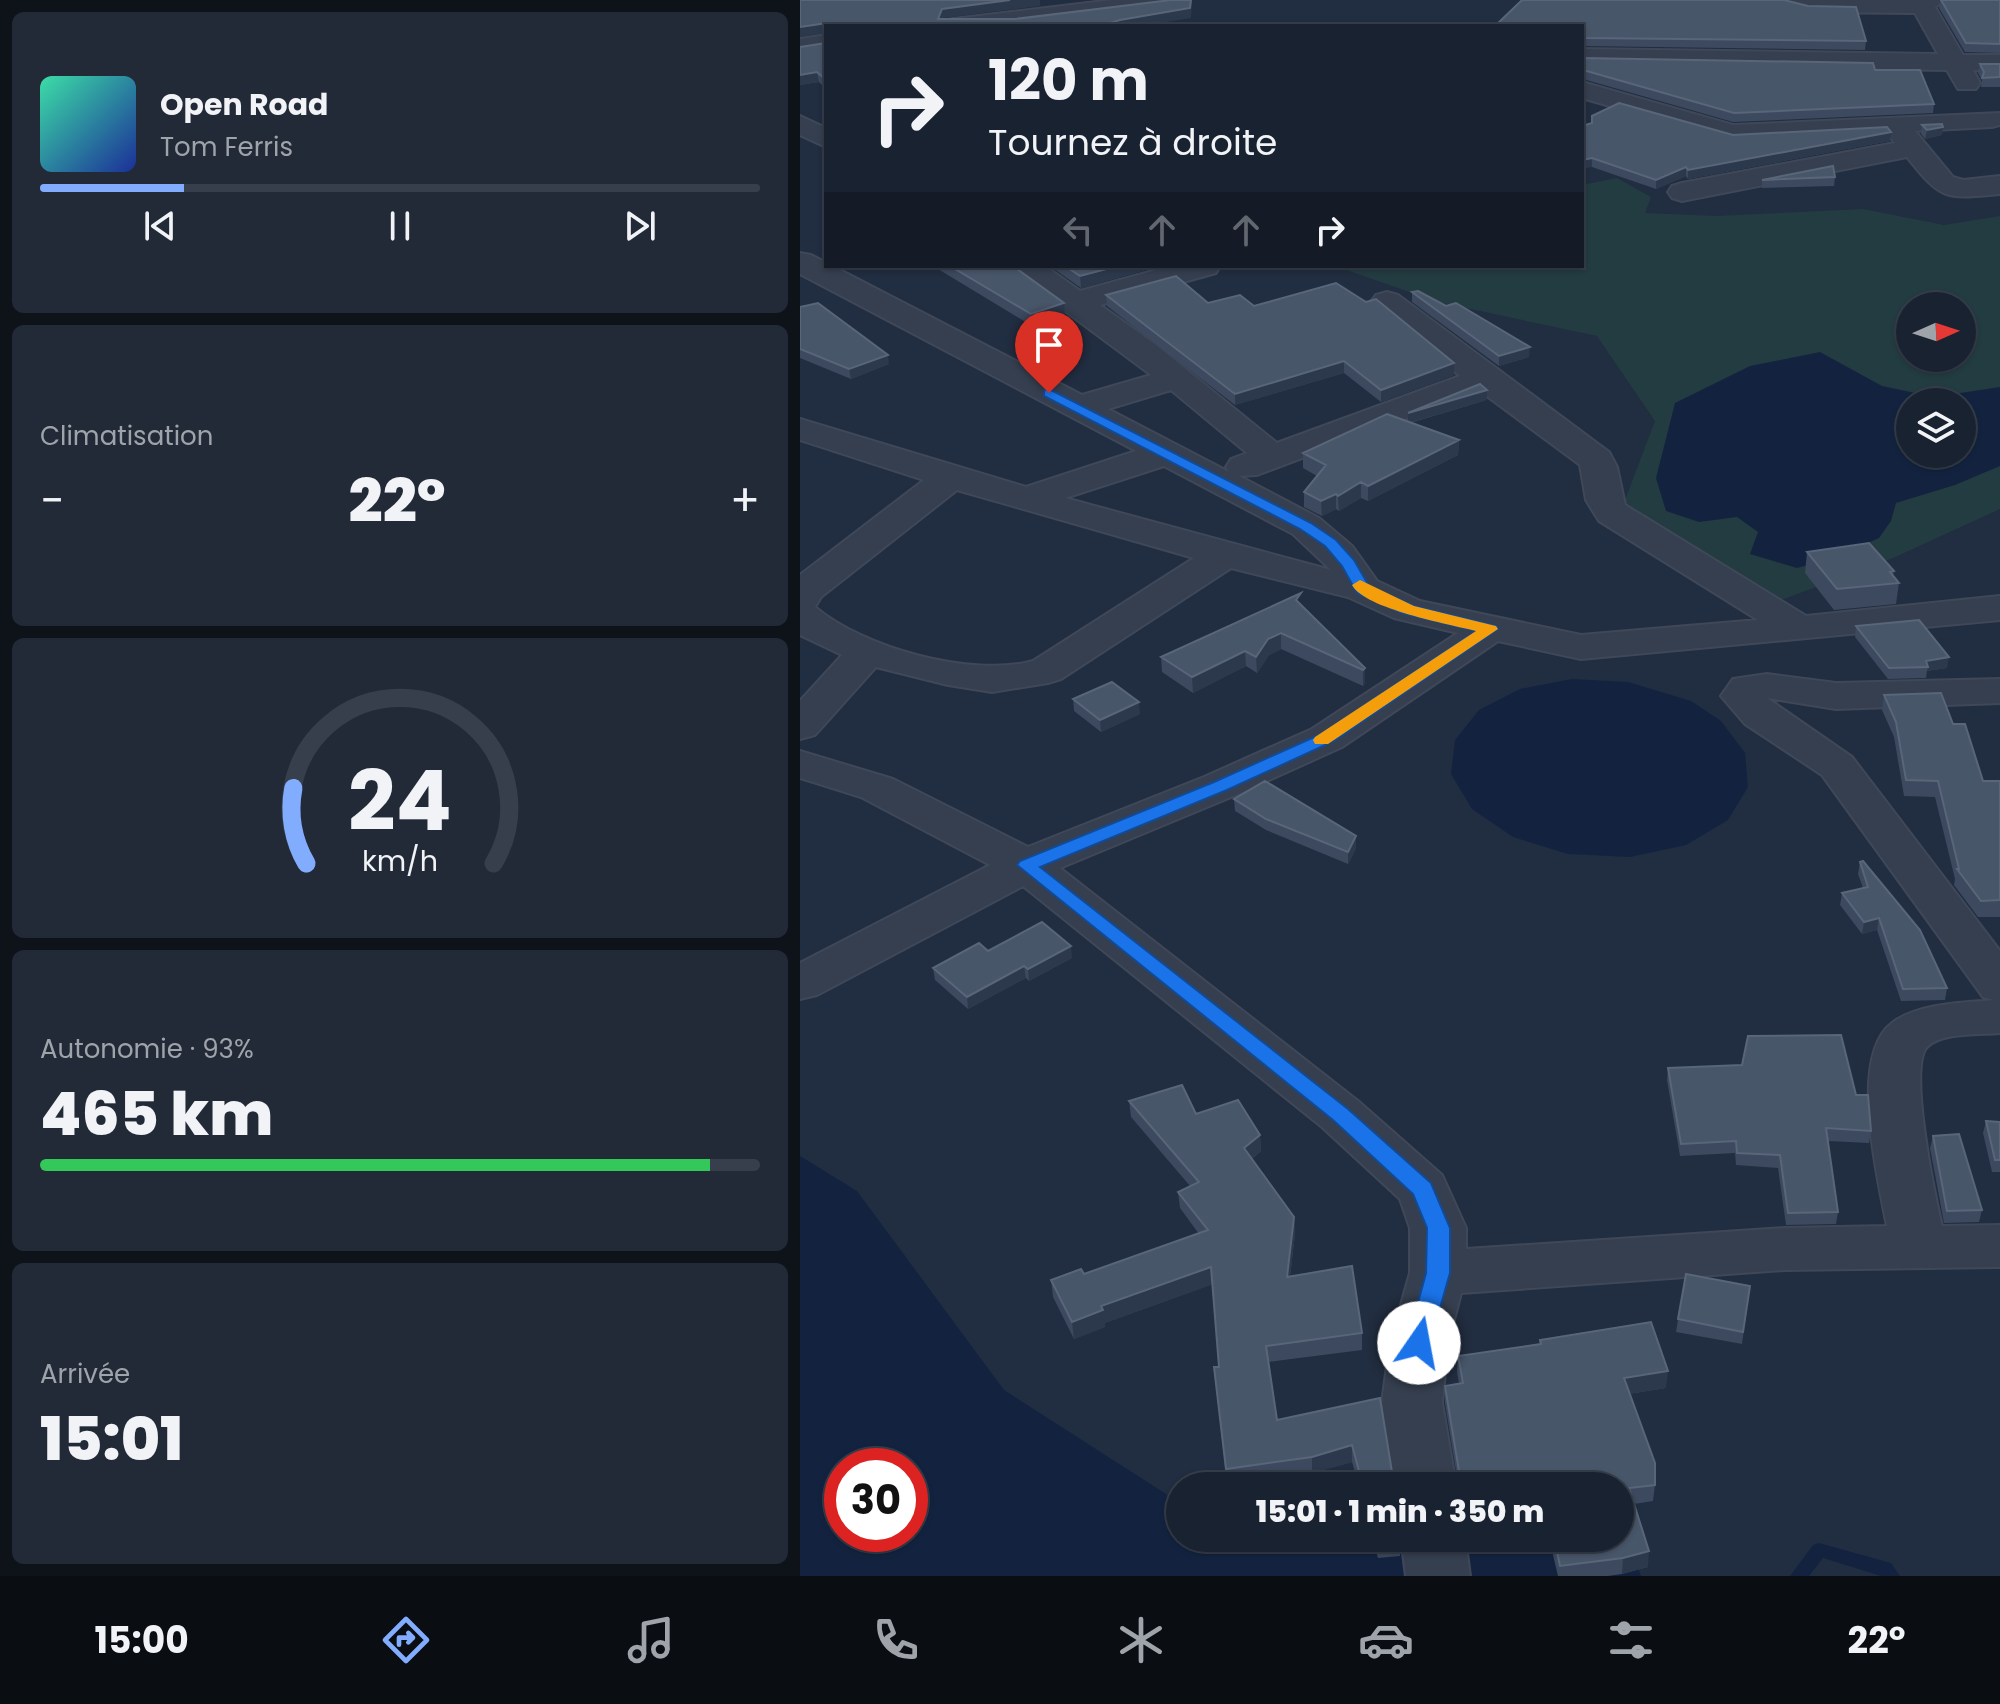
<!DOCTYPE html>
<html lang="fr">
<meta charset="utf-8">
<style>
:root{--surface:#192230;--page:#222a38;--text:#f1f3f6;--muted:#9fa4ab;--line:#373f4c;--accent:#82adff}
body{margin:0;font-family:Poppins,sans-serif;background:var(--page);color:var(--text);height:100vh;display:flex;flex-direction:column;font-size:30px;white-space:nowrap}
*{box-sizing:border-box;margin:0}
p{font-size:26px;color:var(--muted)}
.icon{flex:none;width:44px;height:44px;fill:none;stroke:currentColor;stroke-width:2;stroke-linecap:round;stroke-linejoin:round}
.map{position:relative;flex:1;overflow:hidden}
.panel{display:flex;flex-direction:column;gap:12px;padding:12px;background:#0e131a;width:800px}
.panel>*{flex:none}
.guide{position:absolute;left:24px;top:24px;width:760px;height:244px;border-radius:0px;box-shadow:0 2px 6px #0004,0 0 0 2px var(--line);background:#192230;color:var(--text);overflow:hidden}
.needle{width:52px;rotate:87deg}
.controls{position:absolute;left:1096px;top:292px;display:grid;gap:16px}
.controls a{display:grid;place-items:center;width:80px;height:80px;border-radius:50%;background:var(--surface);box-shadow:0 2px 6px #0004,0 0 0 2px var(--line);font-size:40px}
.speed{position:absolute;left:24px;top:1448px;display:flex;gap:16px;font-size:40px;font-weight:700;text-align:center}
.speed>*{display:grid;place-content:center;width:104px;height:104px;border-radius:50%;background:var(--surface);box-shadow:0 2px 6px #0004,0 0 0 2px var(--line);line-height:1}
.speed .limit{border:12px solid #d22;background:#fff;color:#111}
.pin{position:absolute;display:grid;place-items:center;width:68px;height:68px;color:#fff;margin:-82px -34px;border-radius:50% 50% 50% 0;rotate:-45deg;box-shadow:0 0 8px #0007}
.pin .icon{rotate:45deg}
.me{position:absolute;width:88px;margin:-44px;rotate:12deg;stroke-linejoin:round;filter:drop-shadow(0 0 6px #0008)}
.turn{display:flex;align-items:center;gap:28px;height:168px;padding:0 32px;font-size:36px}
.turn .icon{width:104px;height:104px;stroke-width:2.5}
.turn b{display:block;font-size:56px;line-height:68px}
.lanes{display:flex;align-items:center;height:76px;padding:0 32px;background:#0003;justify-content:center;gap:40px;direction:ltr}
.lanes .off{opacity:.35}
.big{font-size:60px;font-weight:800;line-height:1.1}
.panel .tile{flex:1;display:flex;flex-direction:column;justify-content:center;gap:12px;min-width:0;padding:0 28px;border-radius:12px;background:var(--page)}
.panel .dial{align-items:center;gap:0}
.dial svg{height:208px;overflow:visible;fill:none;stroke:var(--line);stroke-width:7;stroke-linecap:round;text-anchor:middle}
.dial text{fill:var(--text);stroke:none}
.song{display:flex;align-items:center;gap:24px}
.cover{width:96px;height:96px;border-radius:12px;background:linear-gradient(135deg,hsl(160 70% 55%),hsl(230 70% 35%))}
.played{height:8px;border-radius:4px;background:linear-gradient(90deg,var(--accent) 20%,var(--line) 20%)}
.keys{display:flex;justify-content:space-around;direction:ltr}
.heat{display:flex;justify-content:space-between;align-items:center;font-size:44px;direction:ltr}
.charge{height:12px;border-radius:6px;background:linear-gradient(90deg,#34c759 93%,var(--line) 0)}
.trip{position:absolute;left:366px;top:1472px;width:468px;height:80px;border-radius:40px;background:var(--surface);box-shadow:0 2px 6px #0004,0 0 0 2px var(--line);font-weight:800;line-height:80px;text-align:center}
.menu{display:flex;height:128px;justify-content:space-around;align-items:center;background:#0a0e13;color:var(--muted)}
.menu .icon{width:56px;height:56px}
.menu .on{color:var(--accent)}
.menu b{font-size:36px;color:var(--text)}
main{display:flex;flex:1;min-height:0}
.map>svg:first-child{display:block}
</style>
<main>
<section class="panel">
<div class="tile">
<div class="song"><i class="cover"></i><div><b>Open Road</b><p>Tom Ferris</p></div></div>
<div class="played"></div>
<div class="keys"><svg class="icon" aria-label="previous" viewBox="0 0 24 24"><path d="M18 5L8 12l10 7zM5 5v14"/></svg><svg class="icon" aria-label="pause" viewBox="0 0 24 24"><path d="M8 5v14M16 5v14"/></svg><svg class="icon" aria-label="next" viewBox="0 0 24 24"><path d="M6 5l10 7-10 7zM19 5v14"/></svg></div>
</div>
<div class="tile"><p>Climatisation</p>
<div class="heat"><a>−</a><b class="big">22°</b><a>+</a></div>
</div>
<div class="tile dial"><svg viewBox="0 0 100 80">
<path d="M14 69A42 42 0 1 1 86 69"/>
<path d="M14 69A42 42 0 0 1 9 40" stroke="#82adff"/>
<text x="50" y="56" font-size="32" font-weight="700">24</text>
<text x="50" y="72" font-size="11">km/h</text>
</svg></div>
<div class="tile"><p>Autonomie · 93%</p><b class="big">465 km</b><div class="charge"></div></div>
<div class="tile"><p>Arrivée</p><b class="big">15:01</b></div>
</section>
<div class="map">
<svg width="1200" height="1576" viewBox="0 0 1200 1576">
<rect width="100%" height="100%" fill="#212d40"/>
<path fill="#233c41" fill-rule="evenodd" d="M 817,178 L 851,197 L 845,213 L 917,216 L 1063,209 L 1144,225 L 1200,216 L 1200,509 L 1093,558 L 968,605 L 819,516 L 855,421 L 797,336 L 638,302 L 535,266 L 782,266 L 782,185 ZM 1110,306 L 1162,306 L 1162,358 L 1110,358 ZM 1110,402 L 1162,402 L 1162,454 L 1110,454 Z"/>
<path fill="#13233f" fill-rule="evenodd" d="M 1020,352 L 1082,386 L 1134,397 L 1200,387 L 1200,466 L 1155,485 L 1096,503 L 1091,521 L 1079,538 L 1037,557 L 997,568 L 950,554 L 958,532 L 937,517 L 899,522 L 866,511 L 856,478 L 875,403 L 950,366 ZM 1110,402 L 1162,402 L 1162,454 L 1110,454 Z
M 772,679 L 828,682 L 891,701 L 921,721 L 945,753 L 948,787 L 928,820 L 886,845 L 830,857 L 768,854 L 713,837 L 672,809 L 651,774 L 655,740 L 679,710 L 720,689 Z
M 0,1156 L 57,1191 L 204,1390 L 380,1503 L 380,1538 L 820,1538 L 829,1541 L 841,1576 L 0,1576 ZM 42,1466 L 110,1466 L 110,1534 L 42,1534 Z"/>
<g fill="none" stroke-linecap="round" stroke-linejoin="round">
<path fill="#13233f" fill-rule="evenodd" d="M 1019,1543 L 1091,1563 L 1100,1576 L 1081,1576 L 1023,1558 L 1009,1576 L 990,1576 L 1013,1545 Z"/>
<g stroke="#3f4858" stroke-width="4">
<path id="street" d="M 313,0 L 387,0 L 383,5 L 375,7 L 216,26 L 141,26 L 144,21 L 153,19 Z
M 978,0 L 1145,0 L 1135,7 L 1163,55 L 1200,55 L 1200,71 L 1173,70 L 1180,83 L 1176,89 L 1158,89 L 1147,70 L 782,65 L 782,49 L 1138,54 L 1115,13 L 1008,12 L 982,5 Z
M 26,35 L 26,51 L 0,55 L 0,39 Z
M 782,82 L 933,125 L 1200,113 L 1200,125 L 1192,127 L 1115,131 L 1153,177 L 1163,180 L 1200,176 L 1200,194 C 1145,199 1142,201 1107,157 L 882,201 L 872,198 L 868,192 L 872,186 L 882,183 L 1095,143 L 1087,133 L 932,141 L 782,98 Z
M 0,116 L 26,128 L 26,147 L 0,135 Z
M 0,253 L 11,255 L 282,395 L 351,375 L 214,273 L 210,266 L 245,266 L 280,291 L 371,266 L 420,266 L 416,273 L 300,305 L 356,345 L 477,443 L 660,376 L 571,302 L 576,295 L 587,292 L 598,295 L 809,452 L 817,467 L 825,505 L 1006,616 L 1200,596 L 1200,620 L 781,659 L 698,641 L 542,747 L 436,795 L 260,868 L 558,1101 L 642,1175 L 666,1228 L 666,1249 L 985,1228 L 1087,1226 C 1078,1180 1048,1056 1092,1023 C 1118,1003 1162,1003 1194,1000 L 1183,997 L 1022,775 L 945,724 L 921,696 L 933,679 L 967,674 L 1036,683 L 1200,679 L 1200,703 L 1036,709 L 967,698 L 1052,757 L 1200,951 L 1200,1033 C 1180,1035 1142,1032 1127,1047 C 1108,1068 1135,1196 1142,1226 L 1200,1225 L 1200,1267 L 985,1270 L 661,1293 L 648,1343 L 642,1403 L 656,1486 L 594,1486 L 582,1403 L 590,1343 L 610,1273 L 610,1228 L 600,1199 L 522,1127 L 223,886 L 17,995 L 0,999 L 0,963 L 190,865 L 61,797 L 0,778 L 0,751 L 93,779 L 228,847 L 404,777 L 512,729 L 658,633 L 594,618 L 548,597 L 431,568 L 261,679 L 248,683 L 192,692 L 148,685 L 76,667 L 15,735 L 0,739 L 0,701 L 42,655 L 0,635 L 0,575 L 124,480 L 0,440 L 0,419 L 226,487 L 336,451 L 0,274 ZM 371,390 L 447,453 L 431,459 L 426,467 L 429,472 L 308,409 ZM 680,391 L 780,465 L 786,500 L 799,521 L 958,620 L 781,635 L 620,601 L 577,581 L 552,546 L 519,518 L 439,476 L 457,475 ZM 364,466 L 493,534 L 531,570 L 265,498 ZM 157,490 L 394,558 L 233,661 C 172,678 63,648 15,607 L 21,597 Z
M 601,1538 L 665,1538 L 670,1576 L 606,1576 Z"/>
</g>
<use href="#street" fill="#353f4f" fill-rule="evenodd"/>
</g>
<path fill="#3c495e" d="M 1140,0 L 1200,0 L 1200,53 L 1165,52 L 1139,8 Z
M 782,26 L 1066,41 L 1065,50 L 782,46 Z
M 26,43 L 26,89 L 19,82 L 0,85 L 0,47 Z
M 782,58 L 1075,70 L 1134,104 L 1133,113 L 933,122 L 783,79 L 782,80 Z
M 1180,64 L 1200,64 L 1200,87 L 1181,87 L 1182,80 L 1178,73 Z
M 1122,125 L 1143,127 L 1142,135 L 1125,139 L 1121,134 Z
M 782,126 L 933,135 L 1090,141 L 888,179 L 886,176 L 856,189 L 792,167 Z
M 1035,177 L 1034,186 L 962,188 L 962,180 Z
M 133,266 L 213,266 L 265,315 L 232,326 Z
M 250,266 L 356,266 L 356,267 L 281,288 Z
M 612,292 L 646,306 L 729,357 L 699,366 L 612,302 Z
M 306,295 L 454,306 L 654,375 L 581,402 L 544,373 L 435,405 L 307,306 Z
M 0,307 L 89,364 L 51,379 L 0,358 Z
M 687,400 L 610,423 L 659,440 L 658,455 L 568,501 L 561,498 L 539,511 L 536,509 L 522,516 L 504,507 L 504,492 L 517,476 L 503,468 L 503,453 L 608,422 L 608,413 Z
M 1007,552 L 1094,571 L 1093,576 L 1099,583 L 1096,604 L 1034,610 L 1005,573 Z
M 501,605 L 565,668 L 565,683 L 563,686 L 481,649 L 469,655 L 457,673 L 446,666 L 393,693 L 362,672 L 361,657 Z
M 1056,626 L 1147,668 L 1127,671 L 1126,678 L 1088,679 L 1055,637 Z
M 1084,695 L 1153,724 L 1183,781 L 1200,781 L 1200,917 L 1178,917 L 1154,885 L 1155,879 L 1135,797 L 1104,796 L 1094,737 L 1082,710 Z
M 273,699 L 340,714 L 301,732 L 274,711 Z
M 434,799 L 556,836 L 556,848 L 548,864 L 466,830 L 435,811 Z
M 1060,862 L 1147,988 L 1145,1000 L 1101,1001 L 1077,930 L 1062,934 L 1040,905 L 1042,893 L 1063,888 L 1058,874 Z
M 188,951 L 272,958 L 229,981 L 226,978 L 168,1009 L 135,980 L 133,968 Z
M 868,1068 L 1056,1095 L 1071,1131 L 1069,1143 L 1028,1141 L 1038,1212 L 1036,1224 L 986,1225 L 978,1168 L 936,1165 L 935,1153 L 880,1156 L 867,1080 Z
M 329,1101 L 396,1114 L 460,1135 L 461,1151 L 452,1159 L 494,1217 L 495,1234 L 490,1277 L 562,1333 L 562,1350 L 469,1362 L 477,1420 L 580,1398 L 592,1472 L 656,1471 L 645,1403 L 645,1386 L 659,1383 L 657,1372 L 658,1356 L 740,1344 L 740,1340 L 866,1388 L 829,1394 L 855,1485 L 853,1501 L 834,1504 L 848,1567 L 822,1574 L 808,1576 L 758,1576 L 749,1538 L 820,1538 L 820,1486 L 559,1486 L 552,1462 L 512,1473 L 427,1486 L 414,1367 L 419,1367 L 413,1284 L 305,1323 L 305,1327 L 274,1339 L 253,1297 L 251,1280 L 284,1274 L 399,1234 L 380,1208 L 378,1192 L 390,1186 L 331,1117 Z
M 1186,1121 L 1200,1122 L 1200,1172 L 1192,1172 L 1183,1133 Z
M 1133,1136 L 1182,1210 L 1179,1222 L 1144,1223 L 1130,1148 Z
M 950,1286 L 942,1344 L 876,1332 L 878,1319 Z
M 572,1538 L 600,1538 L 600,1556 L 578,1558 Z
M 666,1538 L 674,1538 L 674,1548 L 669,1549 Z"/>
<path fill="#2c394d" d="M 210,0 L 240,0 L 240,6 L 143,18 L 140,26 L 138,19 L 142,9 Z
M 392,0 L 391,18 L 342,26 L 299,26 Z
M 27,23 L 26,33 L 0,37 L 0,27 Z
M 17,72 L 19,82 L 0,85 L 0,75 Z
M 1143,127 L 1142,135 L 1125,139 L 1127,130 Z
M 1091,132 L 1090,141 L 888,179 L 888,170 Z
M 792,158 L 792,167 L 782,169 L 782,160 Z
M 886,167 L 886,176 L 856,189 L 856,180 Z
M 318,266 L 356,266 L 356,267 L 281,288 L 280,276 Z
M 264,303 L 265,315 L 232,326 L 231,314 Z
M 730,347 L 729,357 L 699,366 L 699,356 Z
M 88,355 L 89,364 L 51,379 L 49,369 Z
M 544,361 L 544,373 L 435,405 L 435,394 Z
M 654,363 L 654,375 L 581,402 L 581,390 Z
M 687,390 L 687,400 L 608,423 L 608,413 Z
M 659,440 L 658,455 L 568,501 L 568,486 Z
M 561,482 L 561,498 L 539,511 L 538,496 Z
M 536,494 L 536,509 L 522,516 L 521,501 Z
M 481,633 L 481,649 L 469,655 L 457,673 L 456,657 L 468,639 Z
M 445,651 L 446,666 L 393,693 L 392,677 Z
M 1149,657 L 1147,668 L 1127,671 L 1128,667 L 1126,661 Z
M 565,668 L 565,683 L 563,686 L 563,670 Z
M 339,702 L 340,714 L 301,732 L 300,720 Z
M 556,836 L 556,848 L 548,864 L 548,852 Z
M 1079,918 L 1077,930 L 1062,934 L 1064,922 Z
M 271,946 L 272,958 L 229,981 L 228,969 Z
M 224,966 L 226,978 L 168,1009 L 167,997 Z
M 460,1135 L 461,1151 L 444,1165 L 444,1148 Z
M 494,1217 L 495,1234 L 488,1294 L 487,1277 Z
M 411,1267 L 413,1284 L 305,1323 L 305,1327 L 274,1339 L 272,1322 L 301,1306 Z
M 868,1371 L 866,1388 L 822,1395 L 824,1378 Z
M 552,1445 L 552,1462 L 512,1473 L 512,1457 Z
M 849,1551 L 848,1567 L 822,1574 L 823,1558 Z"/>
<path fill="#48566a" stroke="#596579" stroke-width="2" d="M 0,0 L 210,0 L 142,9 L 138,19 L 215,19 L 371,0 L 391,0 L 390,8 L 320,20 L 299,26 L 27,26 L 27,23 L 0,27 Z
M 722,0 L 984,0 L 1008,6 L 1056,7 L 1066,41 L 782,38 L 782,26 L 695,26 Z
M 1141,0 L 1200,0 L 1200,44 L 1166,43 Z
M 26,43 L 26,80 L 17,72 L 0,75 L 0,47 Z
M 782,58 L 1073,63 L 1075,70 L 1120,70 L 1134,104 L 934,113 L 783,70 L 782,72 Z
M 1180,64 L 1200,64 L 1200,77 L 1182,78 L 1184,72 Z
M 819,103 L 933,135 L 1087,127 L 1091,132 L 888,170 L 886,167 L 856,180 L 792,158 L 782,160 L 782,126 L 792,123 L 792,116 Z
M 1142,124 L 1143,127 L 1127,130 L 1122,125 Z
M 1033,166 L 1035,177 L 962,180 Z
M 150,266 L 213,266 L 264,303 L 231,314 Z
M 265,266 L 318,266 L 280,276 Z
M 376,276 L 408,303 L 440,295 L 454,306 L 536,283 L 566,302 L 576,299 L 654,363 L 581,390 L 544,361 L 435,394 L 306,295 Z
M 618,291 L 646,306 L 656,303 L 730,347 L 699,356 L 612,292 Z
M 18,303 L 88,355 L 49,369 L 0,349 L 0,307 Z
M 680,384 L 687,390 L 608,413 Z
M 587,414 L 659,440 L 568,486 L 561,482 L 538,496 L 536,494 L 521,501 L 504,492 L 526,465 L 503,453 Z
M 1069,543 L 1094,571 L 1090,572 L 1099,583 L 1037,589 L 1007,552 Z
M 501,593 L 496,600 L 565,668 L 563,670 L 481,633 L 468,639 L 456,657 L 445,651 L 392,677 L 361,657 Z
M 1119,620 L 1149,657 L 1126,661 L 1128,667 L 1089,668 L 1056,626 Z
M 312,682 L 339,702 L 300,720 L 273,699 Z
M 1141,693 L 1153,724 L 1165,724 L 1183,781 L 1200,781 L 1200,900 L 1181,901 L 1157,869 L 1159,869 L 1138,781 L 1106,780 L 1096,722 L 1084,695 Z
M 465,781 L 556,836 L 548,852 L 466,819 L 434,799 Z
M 1063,861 L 1120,930 L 1147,988 L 1103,989 L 1079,918 L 1064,922 L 1042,893 L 1068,887 L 1060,862 Z
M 242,922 L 271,946 L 228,969 L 224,966 L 167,997 L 133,968 L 179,943 L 188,951 Z
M 1041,1035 L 1056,1095 L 1068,1095 L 1071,1131 L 1026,1128 L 1038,1212 L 988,1213 L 980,1155 L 937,1153 L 936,1141 L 881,1144 L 868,1068 L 942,1065 L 948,1036 Z
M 382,1085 L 396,1114 L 438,1100 L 460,1135 L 444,1148 L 494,1217 L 487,1277 L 552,1266 L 562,1333 L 466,1346 L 477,1420 L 580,1398 L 592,1472 L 659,1471 L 645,1386 L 663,1383 L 658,1356 L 741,1344 L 740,1340 L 851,1322 L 868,1371 L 824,1378 L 855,1463 L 855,1485 L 829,1488 L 849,1551 L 823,1558 L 760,1566 L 754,1538 L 820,1538 L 820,1486 L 563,1486 L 552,1445 L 512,1457 L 426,1469 L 414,1367 L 419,1367 L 411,1267 L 301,1306 L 303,1310 L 272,1322 L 251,1280 L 281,1269 L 284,1274 L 408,1230 L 378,1192 L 399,1182 L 329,1101 Z
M 1186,1121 L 1200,1122 L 1200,1160 L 1195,1160 Z
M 1159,1134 L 1182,1210 L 1147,1211 L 1133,1136 Z
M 886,1274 L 950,1286 L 943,1332 L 878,1319 Z
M 577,1538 L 600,1538 L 600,1539 L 578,1541 Z"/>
<path fill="#1a73e8" stroke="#114b97" stroke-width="2" d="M 249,389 L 511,523 L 536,540 L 554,560 L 569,586 L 614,606 L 696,626 L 698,629 L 534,741 L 427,790 L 240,867 L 548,1109 L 631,1183 L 650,1228 L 650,1273 L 628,1350 L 619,1353 L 611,1350 L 607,1343 L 626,1273 L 627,1228 L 613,1194 L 533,1120 L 217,865 L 220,861 L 414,782 L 521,734 L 676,631 L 602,613 L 557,593 L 542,566 L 525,546 L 500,529 L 244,396 L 244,390 Z"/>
<path fill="#f59e0b" d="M 560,580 L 614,606 L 696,626 L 698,629 L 528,744 L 515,744 L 513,740 L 515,737 L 676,631 C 649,624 565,609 552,585 Z"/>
</svg>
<div class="controls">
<a><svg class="needle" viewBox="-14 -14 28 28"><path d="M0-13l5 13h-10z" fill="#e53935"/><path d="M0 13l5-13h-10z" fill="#9fa4ab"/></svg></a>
<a><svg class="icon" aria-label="layers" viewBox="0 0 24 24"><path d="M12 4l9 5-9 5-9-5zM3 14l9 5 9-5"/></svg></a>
</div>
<div class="speed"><div class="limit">30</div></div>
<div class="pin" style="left:249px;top:393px;background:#d93025"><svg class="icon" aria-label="arrive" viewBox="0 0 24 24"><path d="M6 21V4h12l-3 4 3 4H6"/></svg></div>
<svg class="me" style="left:619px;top:1343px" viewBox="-20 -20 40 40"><circle r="19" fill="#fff"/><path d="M0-13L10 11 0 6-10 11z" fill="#1a73e8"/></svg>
<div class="trip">15:01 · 1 min · 350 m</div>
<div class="guide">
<div class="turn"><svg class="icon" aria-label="right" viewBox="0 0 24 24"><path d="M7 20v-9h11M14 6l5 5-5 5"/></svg><div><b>120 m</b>Tournez à droite</div></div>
<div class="lanes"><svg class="icon off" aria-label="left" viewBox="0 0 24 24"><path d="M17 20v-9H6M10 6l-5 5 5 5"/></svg><svg class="icon off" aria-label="ahead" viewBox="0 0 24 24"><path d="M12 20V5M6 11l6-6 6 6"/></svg><svg class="icon off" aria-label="ahead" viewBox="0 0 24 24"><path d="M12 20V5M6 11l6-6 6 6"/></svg><svg class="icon" aria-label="right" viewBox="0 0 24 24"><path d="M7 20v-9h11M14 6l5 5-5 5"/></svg></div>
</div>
</div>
</main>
<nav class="menu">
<b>15:00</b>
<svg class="icon on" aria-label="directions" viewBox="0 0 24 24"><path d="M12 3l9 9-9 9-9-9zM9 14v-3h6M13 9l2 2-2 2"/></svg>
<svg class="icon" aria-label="music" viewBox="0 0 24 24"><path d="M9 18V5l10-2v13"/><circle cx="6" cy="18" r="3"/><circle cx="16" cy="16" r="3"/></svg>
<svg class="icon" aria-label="phone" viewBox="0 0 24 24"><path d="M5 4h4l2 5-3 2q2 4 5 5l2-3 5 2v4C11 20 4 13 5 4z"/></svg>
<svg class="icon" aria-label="climate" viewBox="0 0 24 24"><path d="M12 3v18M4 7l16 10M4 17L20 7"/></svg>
<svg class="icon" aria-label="car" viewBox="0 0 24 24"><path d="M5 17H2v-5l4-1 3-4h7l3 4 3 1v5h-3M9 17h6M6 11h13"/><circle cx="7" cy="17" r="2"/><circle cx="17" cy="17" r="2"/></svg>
<svg class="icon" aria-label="filters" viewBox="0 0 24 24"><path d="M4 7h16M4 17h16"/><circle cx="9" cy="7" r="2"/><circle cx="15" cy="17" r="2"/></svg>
<b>22°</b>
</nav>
